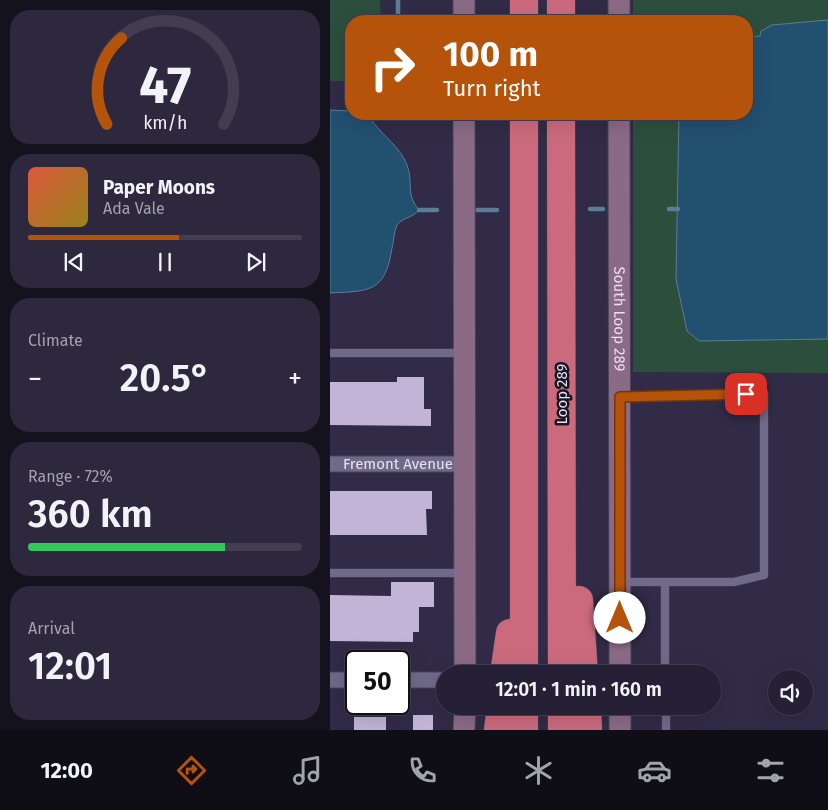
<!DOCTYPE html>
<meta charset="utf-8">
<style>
:root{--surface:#252035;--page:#2d283d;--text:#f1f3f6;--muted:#a3a3ad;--line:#423e50;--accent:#b45309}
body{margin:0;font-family:"Fira Sans",sans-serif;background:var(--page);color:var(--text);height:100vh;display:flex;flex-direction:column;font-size:19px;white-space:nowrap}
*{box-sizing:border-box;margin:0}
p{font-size:16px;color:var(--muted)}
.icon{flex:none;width:28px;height:28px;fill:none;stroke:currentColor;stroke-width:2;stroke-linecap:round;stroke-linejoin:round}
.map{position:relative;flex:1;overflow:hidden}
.details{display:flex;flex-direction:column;gap:10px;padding:10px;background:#14121d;width:330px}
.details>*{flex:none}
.top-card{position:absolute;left:15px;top:15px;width:408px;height:105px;border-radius:20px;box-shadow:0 5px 20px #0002,0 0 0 1px var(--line);background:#b45309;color:#fff;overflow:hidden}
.buttons{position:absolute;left:438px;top:670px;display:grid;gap:10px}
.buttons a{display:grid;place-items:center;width:45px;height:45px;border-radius:50%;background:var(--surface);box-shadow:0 5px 20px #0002,0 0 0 1px var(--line);font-size:25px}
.speed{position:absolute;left:15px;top:650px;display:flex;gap:10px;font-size:25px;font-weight:700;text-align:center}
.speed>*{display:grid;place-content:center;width:65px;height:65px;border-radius:50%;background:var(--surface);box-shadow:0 5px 20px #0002,0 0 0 1px var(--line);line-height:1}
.speed .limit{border:2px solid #111;border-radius:8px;background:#fff;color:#111}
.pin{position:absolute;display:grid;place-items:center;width:42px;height:42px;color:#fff;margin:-21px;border-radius:10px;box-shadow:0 2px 8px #0006}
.me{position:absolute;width:55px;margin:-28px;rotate:0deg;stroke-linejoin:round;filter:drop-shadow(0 0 4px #0008)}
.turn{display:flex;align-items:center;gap:18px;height:105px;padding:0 15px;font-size:22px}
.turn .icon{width:65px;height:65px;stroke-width:2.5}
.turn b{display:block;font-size:35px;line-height:42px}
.big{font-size:38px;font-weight:600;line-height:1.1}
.details .widget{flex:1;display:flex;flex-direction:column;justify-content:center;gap:8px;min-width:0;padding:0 18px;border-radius:20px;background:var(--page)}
.details .dial{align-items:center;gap:0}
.dial svg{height:130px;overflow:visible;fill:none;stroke:var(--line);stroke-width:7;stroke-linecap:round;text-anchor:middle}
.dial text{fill:var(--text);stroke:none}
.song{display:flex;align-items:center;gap:15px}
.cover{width:60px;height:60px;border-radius:8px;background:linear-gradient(135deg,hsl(10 70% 55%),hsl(50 70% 35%))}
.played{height:5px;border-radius:2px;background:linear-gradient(90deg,var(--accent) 55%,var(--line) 55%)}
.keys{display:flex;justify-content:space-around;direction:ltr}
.heat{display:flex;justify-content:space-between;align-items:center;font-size:28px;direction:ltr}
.charge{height:8px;border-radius:4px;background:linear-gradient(90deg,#34c759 72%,var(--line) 0)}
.trip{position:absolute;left:106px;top:665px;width:285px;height:50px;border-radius:25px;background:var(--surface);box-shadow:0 5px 20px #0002,0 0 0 1px var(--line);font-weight:600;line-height:50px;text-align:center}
.tabs{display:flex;height:80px;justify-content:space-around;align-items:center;background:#0f0d15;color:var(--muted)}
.tabs .icon{width:35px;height:35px}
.tabs .active{color:var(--accent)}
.tabs b{font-size:22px;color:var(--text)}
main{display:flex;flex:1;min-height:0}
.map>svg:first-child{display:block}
</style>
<main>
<section class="details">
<div class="widget dial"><svg viewBox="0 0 100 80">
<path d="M14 69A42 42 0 1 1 86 69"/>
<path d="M14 69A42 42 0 0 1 23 16" stroke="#b45309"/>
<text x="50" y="56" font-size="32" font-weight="700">47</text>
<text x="50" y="72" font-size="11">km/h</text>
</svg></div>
<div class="widget">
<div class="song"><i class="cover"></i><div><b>Paper Moons</b><p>Ada Vale</p></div></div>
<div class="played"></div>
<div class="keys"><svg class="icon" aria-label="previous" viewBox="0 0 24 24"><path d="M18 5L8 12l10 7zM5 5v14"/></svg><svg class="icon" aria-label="pause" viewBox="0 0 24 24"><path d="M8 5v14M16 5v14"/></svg><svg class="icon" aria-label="next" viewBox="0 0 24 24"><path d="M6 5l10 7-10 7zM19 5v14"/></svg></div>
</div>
<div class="widget"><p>Climate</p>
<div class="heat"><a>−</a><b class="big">20.5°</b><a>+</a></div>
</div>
<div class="widget"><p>Range · 72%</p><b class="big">360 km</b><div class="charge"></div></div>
<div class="widget"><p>Arrival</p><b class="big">12:01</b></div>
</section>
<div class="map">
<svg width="498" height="730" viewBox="0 0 498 730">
<rect width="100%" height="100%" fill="#312b47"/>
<path fill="#2c4f3d" d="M 0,0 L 50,0 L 51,21 L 21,21 L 21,81 L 0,81 Z
M 303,0 L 498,0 L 498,373 L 303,372 L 303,114 L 416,114 L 416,21 L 303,21 Z"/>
<path fill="#22506f" stroke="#5c7c97" d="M 498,20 L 498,339 L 369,341 L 357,331 L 346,279 L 349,114 L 416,114 L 416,37 L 430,36 L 431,31 L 442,25 Z
M 0,110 L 20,111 L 21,114 L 43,114 L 43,122 C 54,137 70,147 77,165 C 84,184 75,193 89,210 C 83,218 73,217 67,225 C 64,231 64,241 62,248 C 55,292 41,291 0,293 Z"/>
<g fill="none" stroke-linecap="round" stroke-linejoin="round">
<path stroke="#5c7c97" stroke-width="4.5" d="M 68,0 L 68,21
M 260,209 L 273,209
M 339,209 L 348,209
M 89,210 L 107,210
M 147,210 L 167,210"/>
</g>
<path fill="#c1b4d6" d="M 67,377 L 94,377 L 94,409 L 101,409 L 101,426 L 0,425 L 0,382 L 67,382 Z
M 0,491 L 102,491 L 102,509 L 96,509 L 97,535 L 0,535 Z
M 61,582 L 104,582 L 104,607 L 89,607 L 89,632 L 83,632 L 83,642 L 0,641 L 0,595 L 61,596 Z
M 83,715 L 103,715 L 103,730 L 83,730 Z
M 24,717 L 56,717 L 56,730 L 24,730 Z"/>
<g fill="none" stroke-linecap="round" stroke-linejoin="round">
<g stroke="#4a455c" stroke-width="9">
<path id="service" d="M 0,353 L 133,353
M 292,397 L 434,393 L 434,575 L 404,582 L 292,582
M 0,573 L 133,573
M 335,582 L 335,674
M 336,706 L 336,730"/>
</g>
<g stroke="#4a455c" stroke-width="17">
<g id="minor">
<path id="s1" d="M 0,464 L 135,464"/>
<path d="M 0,680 L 26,680"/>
<path d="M 69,680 L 115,680"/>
</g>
</g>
<g stroke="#4a455c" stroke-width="23">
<g id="secondary">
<path d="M 134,0 L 134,21"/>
<path d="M 289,0 L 289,21"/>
<path d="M 134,114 L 135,674"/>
<path id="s2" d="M 289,114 L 290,674"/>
<path d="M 290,706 L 290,730"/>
<path d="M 134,730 L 135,706"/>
</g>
</g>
<g stroke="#4a455c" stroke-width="29">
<path id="motorway" d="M 194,0 L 194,21
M 231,0 L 231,21
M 194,114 L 194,674
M 231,114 L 232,674
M 249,600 L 254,674
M 174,674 L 180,633
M 194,706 L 194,730
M 232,706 L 232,730
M 257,706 L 258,730
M 168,730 L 171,706"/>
</g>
<use href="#service" stroke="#706a8a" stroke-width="8"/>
<use href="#minor" stroke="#706a8a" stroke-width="15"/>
<use href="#secondary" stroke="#8b6a86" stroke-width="21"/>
<use href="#motorway" stroke="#cb6a7d" stroke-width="28"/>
</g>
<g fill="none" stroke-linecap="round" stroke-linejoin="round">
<g stroke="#753606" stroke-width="12">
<path id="route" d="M 290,618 L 290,397 L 416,394"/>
</g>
<use href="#route" stroke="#b45309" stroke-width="9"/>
</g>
<g text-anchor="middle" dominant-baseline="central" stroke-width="5" stroke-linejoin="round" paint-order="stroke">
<g font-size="15" fill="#e5e2f4" stroke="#181622">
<text stroke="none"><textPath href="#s2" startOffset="205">South Loop 289</textPath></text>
<text transform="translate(232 394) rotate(-90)">Loop 289</text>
<text stroke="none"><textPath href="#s1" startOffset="68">Fremont Avenue</textPath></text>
</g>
</g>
</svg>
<div class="buttons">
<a><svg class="icon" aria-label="sound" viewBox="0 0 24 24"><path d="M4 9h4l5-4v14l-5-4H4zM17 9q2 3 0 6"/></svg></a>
</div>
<div class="speed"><div class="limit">50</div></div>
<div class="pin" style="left:416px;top:394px;background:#d93025"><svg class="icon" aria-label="arrive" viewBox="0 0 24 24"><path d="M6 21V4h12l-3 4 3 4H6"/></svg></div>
<svg class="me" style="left:290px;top:618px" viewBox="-20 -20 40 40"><circle r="19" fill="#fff"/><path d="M0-13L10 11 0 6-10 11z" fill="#b45309"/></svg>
<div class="trip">12:01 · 1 min · 160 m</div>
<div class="top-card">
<div class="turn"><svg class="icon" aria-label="right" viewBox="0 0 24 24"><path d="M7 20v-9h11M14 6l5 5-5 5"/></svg><div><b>100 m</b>Turn right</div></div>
</div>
</div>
</main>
<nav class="tabs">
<b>12:00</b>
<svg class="icon active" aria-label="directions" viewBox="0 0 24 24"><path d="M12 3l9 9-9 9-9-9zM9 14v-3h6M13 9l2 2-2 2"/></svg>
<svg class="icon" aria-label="music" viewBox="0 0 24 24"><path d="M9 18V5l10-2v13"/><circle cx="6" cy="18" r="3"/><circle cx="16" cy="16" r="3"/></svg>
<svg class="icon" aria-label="phone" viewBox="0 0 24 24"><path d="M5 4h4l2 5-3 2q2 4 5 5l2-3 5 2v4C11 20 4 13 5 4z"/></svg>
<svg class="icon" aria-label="climate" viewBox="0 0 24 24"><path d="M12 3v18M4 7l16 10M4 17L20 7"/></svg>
<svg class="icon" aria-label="car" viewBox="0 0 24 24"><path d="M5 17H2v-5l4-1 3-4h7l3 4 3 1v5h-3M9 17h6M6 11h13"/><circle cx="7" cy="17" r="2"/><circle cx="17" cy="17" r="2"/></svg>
<svg class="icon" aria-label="filters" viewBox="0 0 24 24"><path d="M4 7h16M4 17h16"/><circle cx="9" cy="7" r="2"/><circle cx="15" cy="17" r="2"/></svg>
</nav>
